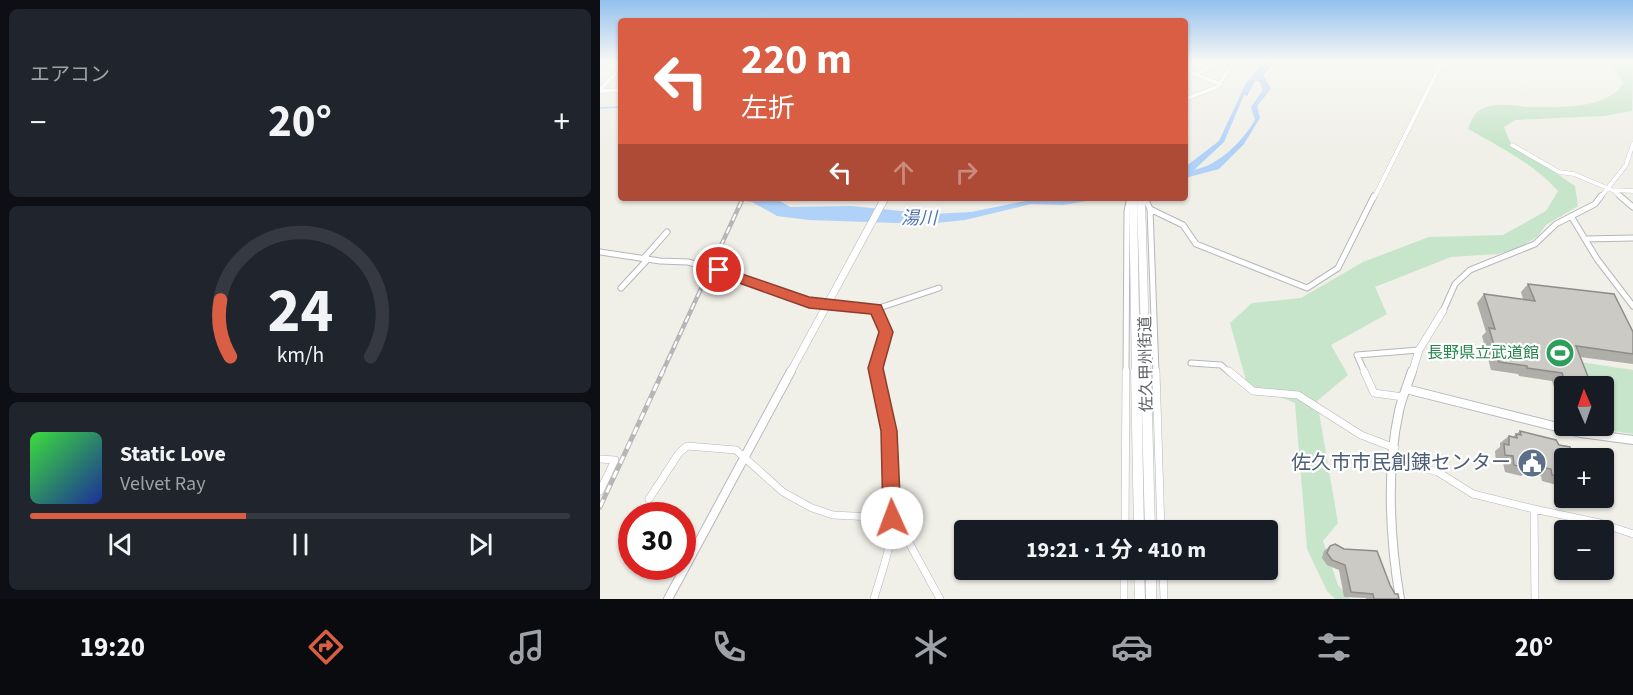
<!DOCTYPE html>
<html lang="ja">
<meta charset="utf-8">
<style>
:root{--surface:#171b24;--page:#20242c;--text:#f1f3f6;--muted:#9ea1a6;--line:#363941;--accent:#da5e44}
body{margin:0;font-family:"Source Sans 3","Noto Sans JP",sans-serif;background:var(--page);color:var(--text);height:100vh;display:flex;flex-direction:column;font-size:22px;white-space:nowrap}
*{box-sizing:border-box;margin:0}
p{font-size:20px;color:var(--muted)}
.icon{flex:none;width:33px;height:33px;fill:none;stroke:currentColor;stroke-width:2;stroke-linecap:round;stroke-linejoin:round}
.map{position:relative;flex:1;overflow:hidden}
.drawer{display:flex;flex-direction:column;gap:9px;padding:9px;background:#0d0f14;width:600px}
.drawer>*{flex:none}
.banner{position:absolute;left:18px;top:18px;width:570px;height:183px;border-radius:6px;box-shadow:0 2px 4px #0004;background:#da5e44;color:#fff;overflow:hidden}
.needle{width:39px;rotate:358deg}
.fabs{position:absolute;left:954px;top:376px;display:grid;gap:12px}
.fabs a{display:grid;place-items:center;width:60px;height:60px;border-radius:6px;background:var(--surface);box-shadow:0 2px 4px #0004;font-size:30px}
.speed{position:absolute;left:18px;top:502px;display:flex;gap:12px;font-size:30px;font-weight:700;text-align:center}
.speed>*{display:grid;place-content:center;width:78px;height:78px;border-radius:50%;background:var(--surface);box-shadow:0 2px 4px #0004;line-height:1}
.speed .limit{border:9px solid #d22;background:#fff;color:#111}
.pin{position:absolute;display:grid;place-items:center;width:51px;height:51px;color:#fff;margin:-26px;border:3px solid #fff;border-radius:50%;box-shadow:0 2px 6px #0007}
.me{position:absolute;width:66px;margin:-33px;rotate:358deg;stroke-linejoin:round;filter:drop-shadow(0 0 4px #0008)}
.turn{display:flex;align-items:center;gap:21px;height:126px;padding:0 24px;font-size:27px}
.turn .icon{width:78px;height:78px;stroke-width:2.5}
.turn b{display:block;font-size:42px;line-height:51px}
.lanes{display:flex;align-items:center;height:57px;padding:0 24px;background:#0003;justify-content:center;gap:30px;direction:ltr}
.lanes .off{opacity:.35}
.big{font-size:45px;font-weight:700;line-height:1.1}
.drawer .widget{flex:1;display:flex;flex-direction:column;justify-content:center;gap:9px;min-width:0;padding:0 21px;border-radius:9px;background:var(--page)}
.drawer .dial{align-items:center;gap:0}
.dial svg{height:156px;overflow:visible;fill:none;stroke:var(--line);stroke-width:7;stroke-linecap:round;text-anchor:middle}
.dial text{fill:var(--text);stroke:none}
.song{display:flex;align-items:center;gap:18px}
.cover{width:72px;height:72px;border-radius:9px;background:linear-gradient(135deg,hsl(120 70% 55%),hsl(230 70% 35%))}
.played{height:6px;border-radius:3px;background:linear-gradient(90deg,var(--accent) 40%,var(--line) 40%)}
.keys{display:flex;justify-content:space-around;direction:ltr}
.heat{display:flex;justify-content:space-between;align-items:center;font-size:33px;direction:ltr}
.trip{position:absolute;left:354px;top:520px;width:324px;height:60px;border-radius:6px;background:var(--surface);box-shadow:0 2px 4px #0004;font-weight:700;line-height:60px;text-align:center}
.menu{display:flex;height:96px;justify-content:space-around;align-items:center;background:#090b0e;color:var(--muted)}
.menu .icon{width:42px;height:42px}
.menu .selected{color:var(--accent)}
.menu b{font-size:27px;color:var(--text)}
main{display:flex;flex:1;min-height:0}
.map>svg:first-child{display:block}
</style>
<main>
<section class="drawer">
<div class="widget"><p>エアコン</p>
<div class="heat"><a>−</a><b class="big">20°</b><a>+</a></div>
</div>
<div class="widget dial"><svg viewBox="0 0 100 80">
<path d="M14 69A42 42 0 1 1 86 69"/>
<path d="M14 69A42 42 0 0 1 9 40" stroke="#da5e44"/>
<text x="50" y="56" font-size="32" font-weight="700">24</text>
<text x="50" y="72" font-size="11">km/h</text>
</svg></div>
<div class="widget">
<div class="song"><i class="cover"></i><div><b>Static Love</b><p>Velvet Ray</p></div></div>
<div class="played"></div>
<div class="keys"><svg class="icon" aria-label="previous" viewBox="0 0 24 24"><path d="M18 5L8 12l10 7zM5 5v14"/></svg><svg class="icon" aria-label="pause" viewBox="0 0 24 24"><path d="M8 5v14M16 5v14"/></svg><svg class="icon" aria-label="next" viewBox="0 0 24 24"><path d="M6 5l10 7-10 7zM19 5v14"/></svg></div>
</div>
</section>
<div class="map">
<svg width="1033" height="599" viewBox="0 0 1033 599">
<rect width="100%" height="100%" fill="#f0efe8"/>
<path fill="#c7e5ca" d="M 1009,62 L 1033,62 L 1032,111 L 1003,116 L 915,120 L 904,127 L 910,142 L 975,186 L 978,206 L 946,225 L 938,236 L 920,248 L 898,254 L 851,257 L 775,287 L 787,314 L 731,345 L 748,375 L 717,401 L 738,523 L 723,541 L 738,585 L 750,599 L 735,599 L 727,591 L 707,549 L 695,403 L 647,384 L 630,323 L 652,303 L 701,298 L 763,262 L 829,237 L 903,235 L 946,211 L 958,191 C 933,163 900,147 868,129 C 871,120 874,112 884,108 C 900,101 922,108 939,107 C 966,107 1008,108 1024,83 Z
M 973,361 L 1033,370 L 1033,434 L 1000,429 L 999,426 L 1004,426 L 1004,387 L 983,387 Z"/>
<path fill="#b1d2f8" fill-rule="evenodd" d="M 663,62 L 674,62 L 663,75 L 671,89 L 657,106 L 660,118 L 644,144 L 619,169 L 585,178 L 585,167 L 619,141 L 645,85 ZM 655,81 L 659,81 L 663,90 L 651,107 L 655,120 C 642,142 619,165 594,170 L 624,142 L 644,95 L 647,96 Z
M 127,198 L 175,198 L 190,207 L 251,206 L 332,214 L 371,212 L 441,198 L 502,198 L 464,205 L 431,204 L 365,220 L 327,224 L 209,220 L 177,216 L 152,202 Z"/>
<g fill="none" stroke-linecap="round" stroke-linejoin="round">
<path stroke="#b1d2f8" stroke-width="1.5" d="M 0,108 L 21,107"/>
<g stroke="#b5b7bb" stroke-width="4.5">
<path id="minor-far2" d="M 0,63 L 21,63
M 585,70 L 620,84
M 597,74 L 618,62
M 0,89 L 21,68
M 0,91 L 21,90
M 585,99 L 617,87 L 634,62
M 912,145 L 959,172 L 974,174 L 1012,190 L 1033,191
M 1014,191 L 1022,198
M 774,198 L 842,62
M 1000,198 L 1026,165 L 1033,144"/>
</g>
<g stroke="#b5b7bb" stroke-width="7">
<path id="minor-far1" d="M 1020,196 L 1033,207
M 545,198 L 550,209 L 583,225 L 596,244 L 707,288 L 738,268 L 774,196
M 550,209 L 556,373
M 971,216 L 997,259 L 1033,306
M 985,239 L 1033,238
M 0,252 L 60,261 L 88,262 L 132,274 L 209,302 L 226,304 L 276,309 L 339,288
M 43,259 L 67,232
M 21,288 L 48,259
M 276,309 L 286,332 L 275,368 L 276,373
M 843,311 L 855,284 L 870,270 L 935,244 L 956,224 L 995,204 L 1001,196
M 591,363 L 621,365 L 630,373
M 526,373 L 527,211 L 529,202 L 533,199
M 765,373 L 757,355 L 819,350"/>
</g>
<g stroke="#b5b7bb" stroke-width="8">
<path id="minor" d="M 556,371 L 561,531
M 629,371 L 653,391 L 698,395 L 761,435 L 795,448
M 764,371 L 774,393 L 803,397
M 0,459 L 15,460 L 0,491
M 794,460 L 838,472 L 873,494 L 934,509
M 49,499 L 79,453 L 87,446 L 136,450 L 183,492 L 212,508 L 233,515 L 292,518
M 525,531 L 526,371
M 291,534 L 302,535 L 307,539 L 340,599
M 524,570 L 524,599
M 563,570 L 564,599
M 274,599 C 279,580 287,560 290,541 C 300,486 288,425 276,371
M 935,599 L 934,509 L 1000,523 L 1033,534"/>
</g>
<g stroke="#b5b7bb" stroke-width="8">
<path id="tertiary-far1" d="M 190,373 L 285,198
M 812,373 L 819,350 L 843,311"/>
</g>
<g stroke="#b5b7bb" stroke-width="10">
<path id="tertiary" d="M 806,389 L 981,433 L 1033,440
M 68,599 L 191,371
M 800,599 C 790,540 786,470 799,411 C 802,397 808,384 812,371"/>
</g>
<g stroke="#b6b9be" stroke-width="9">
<path id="secondary-far1" d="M 533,198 L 536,373
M 541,198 L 546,373"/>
</g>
<g stroke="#b6b9be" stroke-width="11">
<path id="secondary" d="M 536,371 L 539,531
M 546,371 L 550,531
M 539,570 L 540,599
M 551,570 L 551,599"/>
</g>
<use href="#minor-far2" stroke="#fff" stroke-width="4"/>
<use href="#minor-far1" stroke="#fff" stroke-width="5"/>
<use href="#minor" stroke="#fff" stroke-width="7"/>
<use href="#tertiary-far1" stroke="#fff" stroke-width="7"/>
<use href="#tertiary" stroke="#fff" stroke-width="8"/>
<use href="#secondary-far1" stroke="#fff" stroke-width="8"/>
<use href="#secondary" stroke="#fff" stroke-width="10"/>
<g stroke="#b6b6b7" stroke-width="4.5">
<path id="rail-far1" d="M 62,373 L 143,198"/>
</g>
<g stroke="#b6b6b7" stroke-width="5">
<path id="rail" d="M 0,507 L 63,371"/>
</g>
<use href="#rail-far1" stroke="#fff" stroke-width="2" stroke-dasharray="7" stroke-linecap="butt"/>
<use href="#rail" stroke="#fff" stroke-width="3" stroke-dasharray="8" stroke-linecap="butt"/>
</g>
<path fill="#afaea9" d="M 928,284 L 1033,332 L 1033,364 L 980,357 L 992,387 L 964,387 L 964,415 L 952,381 L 919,376 L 918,374 L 891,370 L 882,336 L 886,332 L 877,303 L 884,294 L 923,299 L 921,292 Z
M 920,431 L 964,459 L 964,487 L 942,481 L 941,476 L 926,472 L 921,476 L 905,472 L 903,463 L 896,462 L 895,451 L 900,447 L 900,443 L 909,436 L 913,437 Z
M 730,546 L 790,585 L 799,599 L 766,599 L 766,598 L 744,597 L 739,570 L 727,565 L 722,558 L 724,551 Z"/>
<path fill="#cccac5" stroke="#8f8d8a" stroke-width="1.5" d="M 928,284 L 1014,294 L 1033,332 L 1033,354 L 976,346 L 992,387 L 967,387 L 962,373 L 927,368 L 927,366 L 899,362 L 889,328 L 895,329 L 884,294 L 935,301 Z
M 920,431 L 956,440 L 959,445 L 970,447 L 971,451 L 999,458 L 999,459 L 964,459 L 964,478 L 952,475 L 951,469 L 930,464 L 931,469 L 914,465 L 913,456 L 905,455 L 904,444 L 909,445 L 909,436 L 917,438 L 916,434 L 921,435 Z
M 1004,475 L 1007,488 L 1004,488 Z
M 735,544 L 744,549 L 777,551 L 790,585 L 795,594 L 798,594 L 799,599 L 774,599 L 773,594 L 751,592 L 745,565 L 732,560 L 727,553 L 730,546 Z"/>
<linearGradient id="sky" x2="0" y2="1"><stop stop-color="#92c0ee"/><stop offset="0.42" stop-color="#f8f8f5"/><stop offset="1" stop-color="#f8f8f5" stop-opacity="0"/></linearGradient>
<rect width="1033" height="146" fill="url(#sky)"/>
<path fill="#da5e44" stroke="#8e3d2c" stroke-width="1.5" d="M 119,266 L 209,297 L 281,305 L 293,332 L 283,368 L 297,431 L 301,518 L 299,525 L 292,527 L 286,525 L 283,518 L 281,431 L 268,368 L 279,332 L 271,314 L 209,308 L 114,274 L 114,267 Z"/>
<defs>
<g id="stadium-disc" transform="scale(1.5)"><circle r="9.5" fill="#2e9e5b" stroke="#fff"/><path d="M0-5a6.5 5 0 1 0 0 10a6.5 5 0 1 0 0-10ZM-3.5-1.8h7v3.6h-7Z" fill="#fff"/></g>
<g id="civic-disc" transform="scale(1.5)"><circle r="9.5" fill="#5c6f8a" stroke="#fff"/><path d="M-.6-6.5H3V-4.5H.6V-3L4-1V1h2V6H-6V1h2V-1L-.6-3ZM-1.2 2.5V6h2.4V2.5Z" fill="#fff"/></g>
</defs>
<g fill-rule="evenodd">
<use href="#stadium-disc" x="960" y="353"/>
<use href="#civic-disc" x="932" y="463"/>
</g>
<g text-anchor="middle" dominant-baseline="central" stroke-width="4.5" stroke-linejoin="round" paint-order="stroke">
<g font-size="16" fill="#27864d" stroke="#fff" text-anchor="end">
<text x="939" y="353">長野県立武道館</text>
</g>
<g font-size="16" fill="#5f6267" stroke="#fff">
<text transform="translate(546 364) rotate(-91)">佐久甲州街道</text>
</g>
<g font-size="18" font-style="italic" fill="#5177b2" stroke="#fff">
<text x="319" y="218">湯川</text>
</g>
<g font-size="20" fill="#4e5e75" stroke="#fff" text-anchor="end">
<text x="911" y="463">佐久市市民創錬センター</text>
</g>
</g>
</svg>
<div class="fabs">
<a><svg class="needle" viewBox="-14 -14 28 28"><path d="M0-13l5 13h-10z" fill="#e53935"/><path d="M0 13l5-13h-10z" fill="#9ea1a6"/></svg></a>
<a>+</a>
<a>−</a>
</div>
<div class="speed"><div class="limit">30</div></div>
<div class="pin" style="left:119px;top:270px;background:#d93025"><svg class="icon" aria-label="arrive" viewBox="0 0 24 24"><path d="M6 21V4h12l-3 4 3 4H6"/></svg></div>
<svg class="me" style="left:292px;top:518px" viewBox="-20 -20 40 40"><circle r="19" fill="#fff"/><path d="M0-13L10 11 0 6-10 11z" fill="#da5e44"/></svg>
<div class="trip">19:21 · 1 分 · 410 m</div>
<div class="banner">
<div class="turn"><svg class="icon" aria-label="left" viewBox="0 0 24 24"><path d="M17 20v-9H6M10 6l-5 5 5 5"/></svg><div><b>220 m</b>左折</div></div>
<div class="lanes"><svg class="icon" aria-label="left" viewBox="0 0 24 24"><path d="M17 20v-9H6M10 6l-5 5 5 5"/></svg><svg class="icon off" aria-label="ahead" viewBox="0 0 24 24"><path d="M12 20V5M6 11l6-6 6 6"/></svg><svg class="icon off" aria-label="right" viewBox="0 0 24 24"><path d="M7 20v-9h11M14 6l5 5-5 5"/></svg></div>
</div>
</div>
</main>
<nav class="menu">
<b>19:20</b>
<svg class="icon selected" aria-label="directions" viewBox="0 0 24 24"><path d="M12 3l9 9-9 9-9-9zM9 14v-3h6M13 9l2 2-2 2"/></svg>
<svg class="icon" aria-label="music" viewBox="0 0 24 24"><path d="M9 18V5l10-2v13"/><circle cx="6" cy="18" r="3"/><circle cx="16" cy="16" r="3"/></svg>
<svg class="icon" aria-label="phone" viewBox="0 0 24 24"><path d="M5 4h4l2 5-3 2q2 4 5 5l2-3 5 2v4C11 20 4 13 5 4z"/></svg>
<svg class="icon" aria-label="climate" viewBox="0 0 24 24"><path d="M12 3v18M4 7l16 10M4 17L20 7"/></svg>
<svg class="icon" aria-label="car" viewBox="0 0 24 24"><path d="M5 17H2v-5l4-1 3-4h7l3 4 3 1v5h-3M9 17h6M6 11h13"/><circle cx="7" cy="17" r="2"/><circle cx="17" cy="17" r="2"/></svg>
<svg class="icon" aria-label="filters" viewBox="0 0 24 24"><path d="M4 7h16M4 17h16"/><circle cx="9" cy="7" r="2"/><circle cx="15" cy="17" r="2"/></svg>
<b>20°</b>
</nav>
